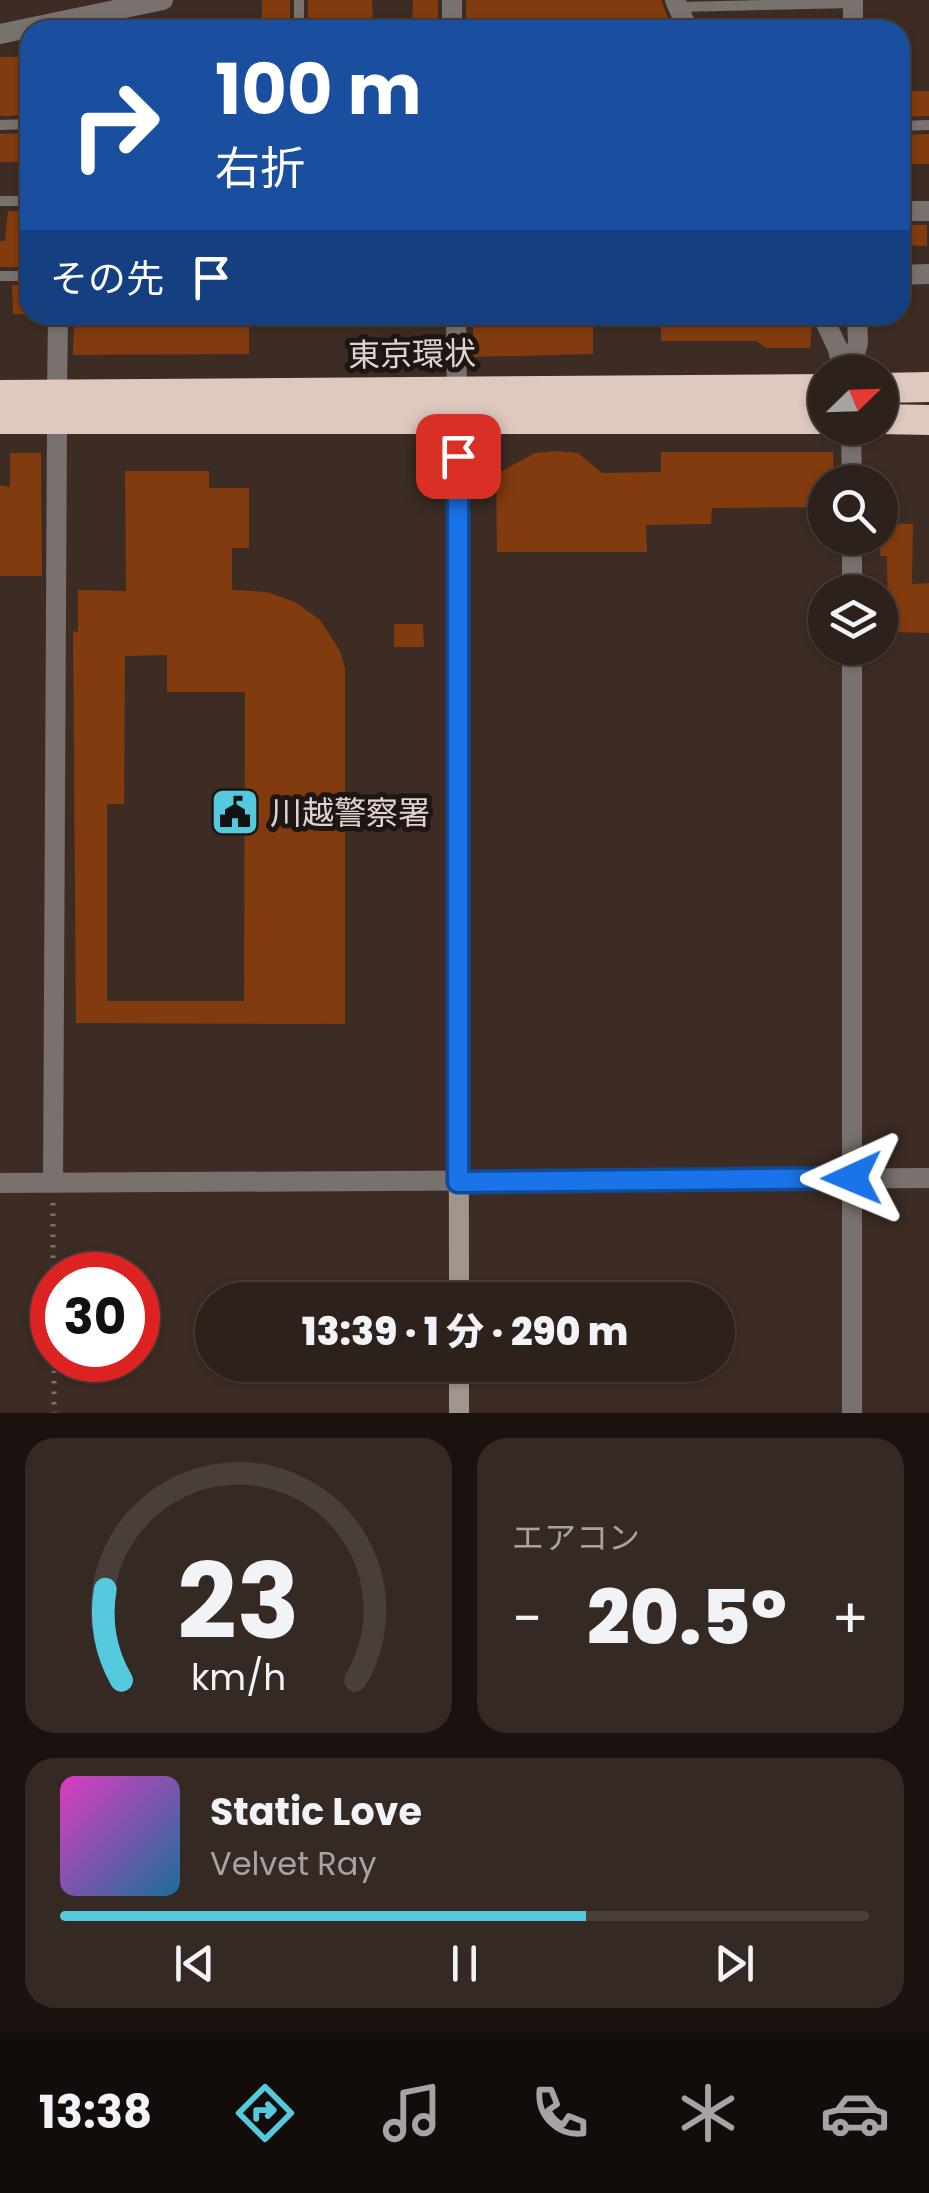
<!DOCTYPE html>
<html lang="ja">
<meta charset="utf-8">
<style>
:root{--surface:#2d211b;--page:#352924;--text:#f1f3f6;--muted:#a7a3a3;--line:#483e3a;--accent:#55cadf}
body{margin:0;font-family:Poppins,"Noto Sans JP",sans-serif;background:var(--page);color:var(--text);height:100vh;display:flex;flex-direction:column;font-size:38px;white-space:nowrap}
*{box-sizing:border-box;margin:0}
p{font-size:32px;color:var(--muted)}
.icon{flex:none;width:55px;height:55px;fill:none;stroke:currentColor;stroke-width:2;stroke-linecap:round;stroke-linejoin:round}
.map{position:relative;height:1413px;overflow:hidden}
.sheet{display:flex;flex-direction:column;gap:25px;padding:25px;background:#19120f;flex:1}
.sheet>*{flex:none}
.top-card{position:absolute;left:20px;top:20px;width:890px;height:305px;border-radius:30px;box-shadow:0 2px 8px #0004,0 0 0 2px var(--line);background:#1a4fa0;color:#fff;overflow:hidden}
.needle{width:65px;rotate:67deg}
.tools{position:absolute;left:808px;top:355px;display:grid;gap:20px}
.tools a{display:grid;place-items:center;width:90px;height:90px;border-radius:50%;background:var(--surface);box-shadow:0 2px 8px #0004,0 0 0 2px var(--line);font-size:50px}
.speed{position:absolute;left:30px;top:1252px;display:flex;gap:20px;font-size:50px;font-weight:700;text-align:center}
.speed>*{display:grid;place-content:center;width:130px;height:130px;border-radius:50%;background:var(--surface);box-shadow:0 2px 8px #0004,0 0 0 2px var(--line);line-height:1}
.speed .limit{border:15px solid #d22;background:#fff;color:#111}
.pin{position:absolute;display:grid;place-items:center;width:85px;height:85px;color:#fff;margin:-42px;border-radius:20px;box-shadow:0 5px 15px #0006}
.me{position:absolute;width:110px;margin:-55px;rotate:269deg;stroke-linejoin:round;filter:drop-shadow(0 0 8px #0008)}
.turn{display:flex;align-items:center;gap:35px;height:210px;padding:0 30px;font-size:45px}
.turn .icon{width:130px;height:130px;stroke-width:2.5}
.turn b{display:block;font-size:70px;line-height:85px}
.then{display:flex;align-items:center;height:95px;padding:0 30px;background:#0003;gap:20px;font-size:38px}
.big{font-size:75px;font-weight:800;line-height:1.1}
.sheet .tile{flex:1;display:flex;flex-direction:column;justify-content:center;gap:15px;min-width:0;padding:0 35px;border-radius:30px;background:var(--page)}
.sheet .dial{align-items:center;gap:0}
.dial svg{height:260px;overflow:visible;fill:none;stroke:var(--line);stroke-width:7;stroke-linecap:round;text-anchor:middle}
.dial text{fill:var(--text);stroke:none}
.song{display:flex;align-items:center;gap:30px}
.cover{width:120px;height:120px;border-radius:15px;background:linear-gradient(135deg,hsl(310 70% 55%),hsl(200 70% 35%))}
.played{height:10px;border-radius:5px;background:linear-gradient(90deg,var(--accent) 65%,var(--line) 65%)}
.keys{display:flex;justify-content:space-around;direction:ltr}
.heat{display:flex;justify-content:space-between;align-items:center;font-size:55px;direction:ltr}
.sheet .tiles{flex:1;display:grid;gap:25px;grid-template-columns:1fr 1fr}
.tile:last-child{grid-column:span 2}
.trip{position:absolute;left:195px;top:1282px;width:540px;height:100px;border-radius:50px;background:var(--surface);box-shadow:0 2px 8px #0004,0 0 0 2px var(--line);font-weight:800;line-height:100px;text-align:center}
.tab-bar{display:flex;height:160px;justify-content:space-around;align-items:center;background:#120d0b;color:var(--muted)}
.tab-bar .icon{width:70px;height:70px}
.tab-bar .current{color:var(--accent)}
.tab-bar b{font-size:45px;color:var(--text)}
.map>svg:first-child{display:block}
</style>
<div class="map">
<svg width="929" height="1413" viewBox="0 0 929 1413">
<rect width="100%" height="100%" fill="#3c2c24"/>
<path fill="#823b0e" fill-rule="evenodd" d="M 262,0 L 290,0 L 290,30 L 262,30 Z
M 308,0 L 372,0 L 373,20 L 308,22 Z
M 413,0 L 438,0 L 438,30 L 412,29 Z
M 466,0 L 661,0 L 673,30 L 466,30 Z
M 0,57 L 26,57 L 30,62 L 30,115 L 0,116 Z
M 900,91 L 929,91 L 929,116 L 900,117 Z
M 30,133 L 30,162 L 0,162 L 0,134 Z
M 929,134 L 929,164 L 900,164 L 900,135 Z
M 8,211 L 30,212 L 30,267 L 0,267 L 0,241 L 5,241 Z
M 902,225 L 927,225 L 927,246 L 902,245 Z
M 12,285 L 30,285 L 30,314 L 13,314 Z
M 74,315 L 249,315 L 249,354 L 73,355 Z
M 473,315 L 593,315 L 593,354 L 473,357 Z
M 669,315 L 796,315 L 796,321 L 810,321 L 812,325 L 810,348 L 766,348 L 756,341 L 661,341 L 661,317 Z
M 557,451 L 578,453 L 602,473 L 661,472 L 661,452 L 833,452 L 834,482 L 825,482 L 825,507 L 712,508 L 711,524 L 646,525 L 647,552 L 497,552 L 496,474 L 535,453 Z
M 10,453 L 41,453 L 42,576 L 0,576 L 0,485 L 10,487 Z
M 125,471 L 209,471 L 209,488 L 249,488 L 249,548 L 232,548 L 232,590 L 267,592 L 295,602 L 320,620 L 340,651 L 345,668 L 345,1024 L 76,1023 L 73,631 L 78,632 L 78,590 L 126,591 ZM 167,655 L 167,692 L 245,692 L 244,1001 L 107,1001 L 107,804 L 124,804 L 125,656 Z
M 880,523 L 913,524 L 912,584 L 929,583 L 929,633 L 888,632 L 887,556 L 880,556 Z
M 394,624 L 423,624 L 424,647 L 394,647 Z"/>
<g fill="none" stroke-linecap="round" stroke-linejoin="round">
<path stroke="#7f716a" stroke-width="5" stroke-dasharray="2.5 8" stroke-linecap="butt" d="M 53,1203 L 53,1275
M 54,1360 L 54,1413"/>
<path stroke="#79716d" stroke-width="10" d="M 299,0 L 299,30
M 679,7 L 853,3
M 0,125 L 30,124
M 900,126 L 929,125
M 0,201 L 30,201
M 0,276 L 30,276"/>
<path stroke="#79716d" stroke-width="20" d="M 452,0 L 452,30
M 675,0 L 688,30
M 853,30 L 853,0
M 0,34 L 163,0
M 900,211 L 929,211
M 900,275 L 929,274
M 456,315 L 457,403
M 822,315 L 838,349 L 843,372
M 850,372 L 858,343 L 857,315
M 57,394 L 58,315
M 851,428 L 852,482
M 852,538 L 852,592
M 852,648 L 852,1413
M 0,1183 L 929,1178
M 53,1183 L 57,420"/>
<path stroke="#a2958e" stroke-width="20" d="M 458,418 L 459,1300
M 459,1365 L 459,1413"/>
<path stroke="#dfc9bf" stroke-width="30" d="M 880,388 L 929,387
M 0,395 L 825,389
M 0,419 L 825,419
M 880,419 L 929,420"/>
</g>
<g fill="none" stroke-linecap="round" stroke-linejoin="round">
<g stroke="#114b97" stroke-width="25">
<path id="route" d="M 458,456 L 458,1182 L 852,1178"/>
</g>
<use href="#route" stroke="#1a73e8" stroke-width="18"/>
</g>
<defs>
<g id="civic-square" transform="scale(2.5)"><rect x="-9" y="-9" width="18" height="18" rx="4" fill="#55cadf" stroke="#1e1613"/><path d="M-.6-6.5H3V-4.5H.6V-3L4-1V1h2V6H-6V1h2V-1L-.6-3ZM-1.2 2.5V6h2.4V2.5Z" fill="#111"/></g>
</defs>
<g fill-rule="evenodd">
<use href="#civic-square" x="235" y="812"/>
</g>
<g text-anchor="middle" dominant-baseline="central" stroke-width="10" stroke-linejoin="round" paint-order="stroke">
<g font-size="32" fill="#dfd4cf" stroke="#1e1613">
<text transform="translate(412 354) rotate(-1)">東京環状</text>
</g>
<g font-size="32" fill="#dfd4cf" stroke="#1e1613" text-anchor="start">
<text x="270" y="812">川越警察署</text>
</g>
</g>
</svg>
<div class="tools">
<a><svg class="needle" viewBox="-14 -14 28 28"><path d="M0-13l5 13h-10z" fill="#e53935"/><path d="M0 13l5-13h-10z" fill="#a7a3a3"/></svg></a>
<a><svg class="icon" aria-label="search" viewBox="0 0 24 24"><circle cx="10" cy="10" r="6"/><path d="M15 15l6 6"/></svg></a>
<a><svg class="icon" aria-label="layers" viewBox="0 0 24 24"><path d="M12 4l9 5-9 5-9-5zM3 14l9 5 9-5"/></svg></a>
</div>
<div class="speed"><div class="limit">30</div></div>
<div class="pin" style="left:458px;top:456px;background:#d93025"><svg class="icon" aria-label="arrive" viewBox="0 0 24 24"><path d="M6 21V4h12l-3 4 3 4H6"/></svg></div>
<svg class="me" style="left:852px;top:1178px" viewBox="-20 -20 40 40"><path d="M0-17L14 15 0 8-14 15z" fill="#1a73e8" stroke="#fff" stroke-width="4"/></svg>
<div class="trip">13:39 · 1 分 · 290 m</div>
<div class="top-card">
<div class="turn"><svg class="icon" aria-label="right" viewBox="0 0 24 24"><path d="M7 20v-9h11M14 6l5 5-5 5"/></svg><div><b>100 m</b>右折</div></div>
<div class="then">その先<svg class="icon" aria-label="arrive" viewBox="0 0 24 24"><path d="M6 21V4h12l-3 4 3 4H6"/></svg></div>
</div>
</div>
<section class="sheet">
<div class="tiles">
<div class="tile dial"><svg viewBox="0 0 100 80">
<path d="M14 69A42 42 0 1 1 86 69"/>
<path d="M14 69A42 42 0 0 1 9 41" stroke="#55cadf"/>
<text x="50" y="56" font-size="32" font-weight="700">23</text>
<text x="50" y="72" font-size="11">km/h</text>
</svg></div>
<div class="tile"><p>エアコン</p>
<div class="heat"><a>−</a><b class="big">20.5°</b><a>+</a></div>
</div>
<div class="tile">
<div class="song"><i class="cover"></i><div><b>Static Love</b><p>Velvet Ray</p></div></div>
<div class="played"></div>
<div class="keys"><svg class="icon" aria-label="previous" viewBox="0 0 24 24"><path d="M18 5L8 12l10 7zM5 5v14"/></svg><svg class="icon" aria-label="pause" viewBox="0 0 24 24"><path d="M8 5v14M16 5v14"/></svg><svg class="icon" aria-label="next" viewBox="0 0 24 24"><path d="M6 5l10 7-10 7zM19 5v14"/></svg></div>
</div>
</div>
</section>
<nav class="tab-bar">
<b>13:38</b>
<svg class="icon current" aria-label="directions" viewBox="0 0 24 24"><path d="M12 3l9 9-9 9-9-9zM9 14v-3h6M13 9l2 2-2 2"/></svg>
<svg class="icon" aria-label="music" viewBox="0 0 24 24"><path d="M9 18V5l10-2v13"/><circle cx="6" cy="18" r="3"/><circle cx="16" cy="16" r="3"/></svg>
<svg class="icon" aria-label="phone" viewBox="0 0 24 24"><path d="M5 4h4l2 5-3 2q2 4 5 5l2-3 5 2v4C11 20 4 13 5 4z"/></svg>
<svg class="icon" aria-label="climate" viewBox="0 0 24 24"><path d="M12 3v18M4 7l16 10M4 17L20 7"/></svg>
<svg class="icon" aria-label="car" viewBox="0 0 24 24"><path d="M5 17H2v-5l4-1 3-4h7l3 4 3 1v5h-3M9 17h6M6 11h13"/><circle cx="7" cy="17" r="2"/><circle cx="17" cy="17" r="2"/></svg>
</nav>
